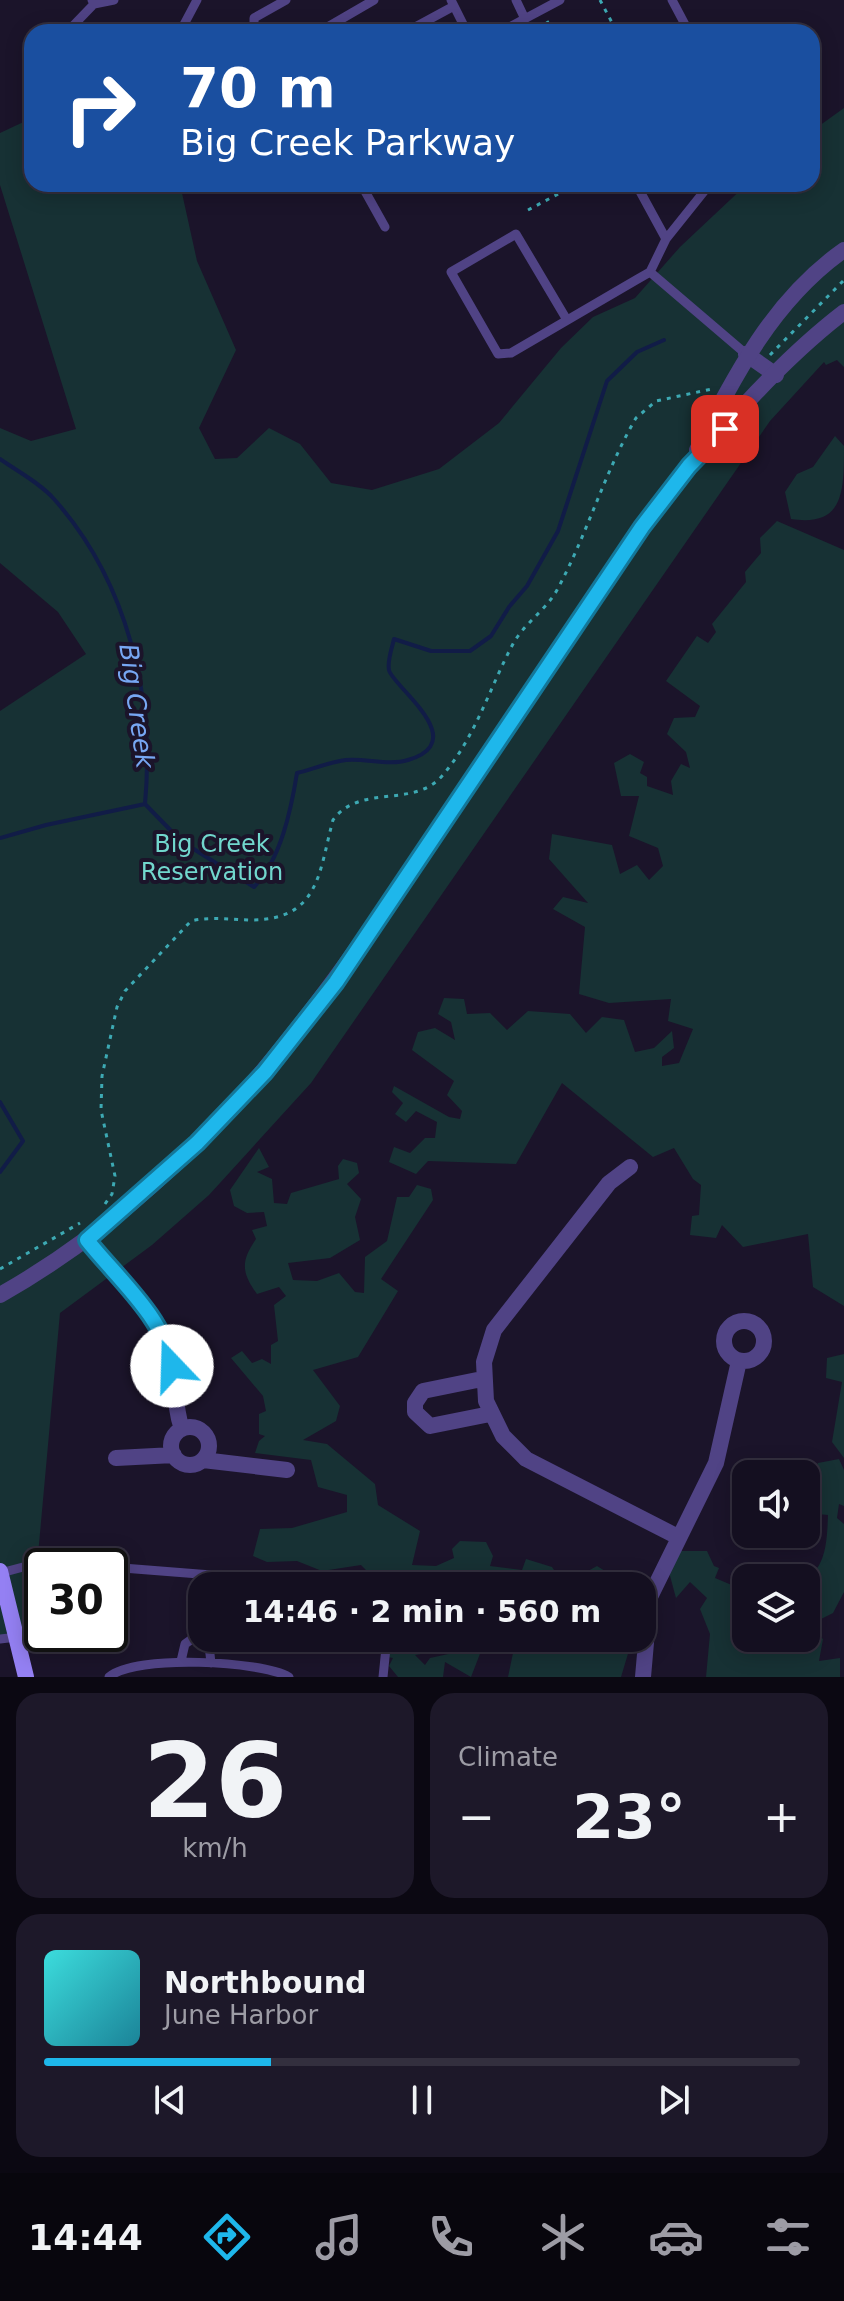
<!DOCTYPE html>
<meta charset="utf-8">
<style>
:root{--surface:#140f20;--page:#1d1829;--text:#f1f3f6;--muted:#9d9ca5;--line:#332f3e;--accent:#1eb7eb}
body{margin:0;font-family:"DejaVu Sans",sans-serif;background:var(--page);color:var(--text);height:100vh;display:flex;flex-direction:column;font-size:30px;white-space:nowrap}
*{box-sizing:border-box;margin:0}
p{font-size:26px;color:var(--muted)}
.icon{flex:none;width:44px;height:44px;fill:none;stroke:currentColor;stroke-width:2;stroke-linecap:round;stroke-linejoin:round}
.map{position:relative;height:1677px;overflow:hidden}
.sheet{display:flex;flex-direction:column;gap:16px;padding:16px;background:#0b0812;flex:1}
.sheet>*{flex:none}
.banner{position:absolute;left:24px;top:24px;width:796px;height:168px;border-radius:24px;box-shadow:0 4px 20px #0003,0 0 0 2px var(--line);background:#1a4fa0;color:#fff;overflow:hidden}
.fabs{position:absolute;left:732px;top:1460px;display:grid;gap:16px}
.fabs a{display:grid;place-items:center;width:88px;height:88px;border-radius:16px;background:var(--surface);box-shadow:0 4px 20px #0003,0 0 0 2px var(--line);font-size:40px}
.speed{position:absolute;left:24px;top:1548px;display:flex;gap:16px;font-size:40px;font-weight:700;text-align:center}
.speed>*{display:grid;place-content:center;width:104px;height:104px;border-radius:50%;background:var(--surface);box-shadow:0 4px 20px #0003,0 0 0 2px var(--line);line-height:1}
.speed .limit{border:4px solid #111;border-radius:12px;background:#fff;color:#111}
.pin{position:absolute;display:grid;place-items:center;width:68px;height:68px;color:#fff;margin:-34px;border-radius:16px;box-shadow:0 4px 12px #0006}
.me{position:absolute;width:88px;margin:-44px;rotate:339deg;stroke-linejoin:round;filter:drop-shadow(0 0 6px #0008)}
.turn{display:flex;align-items:center;gap:28px;height:168px;padding:0 24px;font-size:36px}
.turn .icon{width:104px;height:104px;stroke-width:2.5}
.turn b{display:block;font-size:56px;line-height:68px}
.big{font-size:60px;font-weight:600;line-height:1.1}
.sheet .card{flex:1;display:flex;flex-direction:column;justify-content:center;gap:12px;min-width:0;padding:0 28px;border-radius:24px;background:var(--page)}
.sheet .dial{align-items:center;gap:0}
.dial b{font-size:104px;line-height:1}
.song{display:flex;align-items:center;gap:24px}
.cover{width:96px;height:96px;border-radius:12px;background:linear-gradient(135deg,hsl(180 70% 55%),hsl(190 70% 35%))}
.played{height:8px;border-radius:4px;background:linear-gradient(90deg,var(--accent) 30%,var(--line) 30%)}
.keys{display:flex;justify-content:space-around;direction:ltr}
.heat{display:flex;justify-content:space-between;align-items:center;font-size:44px;direction:ltr}
.sheet .tiles{flex:1;display:grid;gap:16px;grid-template-columns:1fr 1fr}
.card:last-child{grid-column:span 2}
.trip{position:absolute;left:188px;top:1572px;width:468px;height:80px;border-radius:24px;background:var(--surface);box-shadow:0 4px 20px #0003,0 0 0 2px var(--line);font-weight:600;line-height:80px;text-align:center}
.menu{display:flex;height:128px;justify-content:space-around;align-items:center;background:#08060d;color:var(--muted)}
.menu .icon{width:56px;height:56px}
.menu .selected{color:var(--accent)}
.menu b{font-size:36px;color:var(--text)}
.map>svg:first-child{display:block}
</style>
<div class="map">
<svg width="844" height="1677" viewBox="0 0 844 1677">
<rect width="100%" height="100%" fill="#1b142a"/>
<path fill="#173134" d="M 844,108 L 844,367 L 837,360 L 826,365 L 824,362 L 770,421 L 311,1083 L 209,1195 L 152,1245 L 60,1313 L 30,1643 L 0,1640 L 0,711 L 86,654 L 58,612 L 0,563 L 0,428 L 31,441 L 76,429 L 0,185 L 0,133 L 32,118 L 32,184 L 180,184 L 197,261 L 236,350 L 199,428 L 215,459 L 237,458 L 269,428 L 300,444 L 331,483 L 372,490 L 439,469 L 499,423 L 561,348 L 593,317 L 635,298 L 680,247 L 747,184 L 812,184 L 812,131 Z
M 835,436 L 844,446 C 844,492 844,527 791,519 L 785,492 L 797,474 L 813,467 Z
M 777,521 L 844,550 L 844,1306 L 813,1287 L 808,1234 L 743,1247 L 722,1225 L 716,1238 L 690,1235 L 692,1216 L 699,1215 L 701,1185 L 693,1179 L 674,1148 L 653,1157 L 562,1083 L 516,1164 L 428,1161 L 416,1174 L 389,1162 L 394,1147 L 410,1153 L 425,1138 L 435,1138 L 437,1122 L 416,1111 L 406,1122 L 395,1114 L 403,1103 L 392,1092 L 394,1086 L 449,1117 L 460,1119 L 462,1111 L 447,1095 L 454,1081 L 412,1050 L 418,1032 L 435,1028 L 455,1040 L 451,1022 L 438,1014 L 444,998 L 464,999 L 467,1014 L 490,1013 L 507,1030 L 528,1011 L 570,1014 L 586,1033 L 602,1017 L 624,1020 L 635,1052 L 654,1048 L 672,1031 L 674,1048 L 662,1057 L 662,1066 L 679,1063 L 693,1029 L 668,1021 L 671,999 L 609,1003 L 579,994 L 585,927 L 553,909 L 563,897 L 588,903 L 549,859 L 552,834 L 612,845 L 620,874 L 637,865 L 649,880 L 663,866 L 658,848 L 629,836 L 639,796 L 621,796 L 614,763 L 630,754 L 644,762 L 640,773 L 647,777 L 647,786 L 673,795 L 671,781 L 681,764 L 690,768 L 686,752 L 667,734 L 674,718 L 695,717 L 700,706 L 666,681 L 697,636 L 708,643 L 716,632 L 712,624 L 746,582 L 745,572 L 761,553 L 760,538 Z
M 259,1148 L 269,1167 L 257,1172 L 272,1179 L 274,1203 L 287,1204 L 291,1193 L 339,1179 L 338,1166 L 343,1159 L 357,1163 L 359,1173 L 347,1184 L 361,1199 L 355,1217 L 360,1240 L 330,1258 L 288,1263 L 293,1280 L 317,1281 L 339,1273 L 355,1292 L 364,1293 L 365,1257 L 387,1241 L 397,1197 L 409,1197 L 417,1185 L 431,1189 L 433,1200 L 381,1279 L 398,1291 L 358,1357 L 313,1370 L 340,1406 L 336,1421 L 303,1440 L 327,1444 L 375,1484 L 378,1505 L 420,1531 L 412,1565 L 436,1566 L 454,1558 L 452,1549 L 460,1541 L 486,1542 L 493,1556 L 490,1566 L 522,1570 L 526,1559 L 552,1567 L 558,1576 L 577,1577 L 597,1566 L 629,1586 L 406,1586 L 372,1576 L 361,1565 L 322,1571 L 297,1561 L 267,1562 L 253,1556 L 260,1529 L 292,1528 L 347,1512 L 347,1495 L 318,1487 L 311,1460 L 255,1453 L 259,1441 L 265,1436 L 259,1434 L 259,1414 L 266,1411 L 263,1396 L 231,1358 L 242,1351 L 252,1363 L 262,1359 L 271,1364 L 271,1345 L 278,1341 L 274,1305 L 286,1296 L 279,1287 L 257,1294 C 241,1272 241,1261 256,1239 L 252,1230 L 267,1226 L 264,1212 L 247,1213 L 234,1206 L 230,1190 Z
M 844,1354 L 844,1458 L 832,1442 L 842,1382 L 826,1378 L 827,1358 Z
M 839,1459 L 844,1470 L 844,1506 L 839,1504 L 837,1518 L 844,1524 L 844,1592 L 833,1613 L 807,1626 L 823,1639 L 819,1661 L 840,1658 L 840,1677 L 706,1677 L 710,1634 L 700,1609 L 707,1598 L 690,1582 L 676,1598 L 669,1572 L 680,1551 L 707,1551 L 714,1566 L 719,1568 L 715,1578 L 746,1591 L 746,1638 L 806,1638 L 806,1579 C 827,1566 827,1538 828,1515 L 818,1514 L 813,1476 L 818,1463 Z
M 392,1638 L 431,1638 L 433,1652 L 415,1655 L 425,1665 L 430,1658 L 462,1651 L 465,1643 L 483,1646 L 471,1677 L 445,1662 L 443,1677 L 398,1677 L 389,1666 L 393,1658 L 388,1657 L 388,1640 Z
M 498,1638 L 628,1638 L 630,1647 L 621,1677 L 508,1677 L 513,1653 L 506,1654 Z"/>
<g fill="none" stroke-linecap="round" stroke-linejoin="round">
<path stroke="#111c47" stroke-width="4" d="M 0,459 C 17,471 40,483 54,499 C 127,581 155,696 145,804 L 46,825 L 0,838
M 145,804 L 181,841 L 254,887 C 281,859 291,810 297,773 C 313,769 330,762 346,760 C 365,758 389,766 408,760 C 473,741 392,686 389,670 C 387,661 392,648 394,639 L 431,651 L 470,651 L 491,636 L 509,607 L 527,586 L 558,531 L 607,381 L 637,352 L 664,340
M 0,1102 L 23,1141 L 0,1172"/>
<path stroke="#3da9b3" stroke-width="3" stroke-dasharray="4 6" stroke-linecap="butt" d="M 600,0 L 617,32
M 547,21 L 553,32
M 528,210 L 577,184
M 770,355 L 844,280
M 105,1204 L 112,1194 L 115,1176 L 101,1110 L 102,1076 L 117,1007 L 125,991 L 191,921 C 212,916 232,920 253,920 C 320,919 319,871 333,820 C 360,783 413,809 442,776 C 476,737 490,686 514,642 C 526,622 546,610 557,590 C 587,535 604,473 636,418 L 656,401 L 712,389
M 0,1269 L 80,1223"/>
<path stroke="#504385" stroke-width="9" d="M 92,0 L 94,4 L 114,0
M 451,0 L 467,32
M 516,0 L 525,19
M 672,0 L 689,32
M 67,32 L 94,4
M 180,32 L 197,0
M 254,32 L 254,18 L 286,0
M 319,32 L 374,0
M 406,32 L 454,6
M 500,32 L 560,0
M 361,184 L 385,227
M 636,184 L 666,239
M 710,184 L 666,239 L 650,272 L 746,354
M 567,320 L 516,234 L 451,272 L 498,354 L 511,353 L 636,280 L 650,272
M 110,1567 L 353,1586
M 1,1573 L 42,1562 L 92,1566
M 0,1639 L 17,1637
M 203,1639 L 209,1645 L 211,1663
M 181,1661 L 185,1644 L 192,1639
M 109,1677 C 136,1654 262,1661 289,1677
M 383,1677 L 387,1638"/>
<path stroke="#504385" stroke-width="16" d="M 746,354 L 776,375
M 630,1167 L 609,1183 L 494,1330 L 484,1362 L 486,1401 L 503,1436 L 526,1459 L 678,1537
M 87,1240 C 113,1272 161,1316 171,1356 C 177,1380 173,1404 182,1429
M724 1341a20 20 0 1 1 40 0a20 20 0 1 1-40 0Z
M 482,1379 L 423,1391 L 415,1403 L 415,1412 L 430,1426 L 490,1414
M171 1446a19 19 0 1 1 38 0a19 19 0 1 1-38 0Z
M 116,1458 L 174,1455
M 203,1460 L 287,1470
M 643,1677 L 650,1597 L 716,1463 L 739,1361"/>
<path stroke="#504385" stroke-width="16" d="M 697,450 C 735,375 773,300 844,250
M 0,1295 C 198,1183 315,1013 439,829 C 507,728 574,628 642,527 C 697,456 772,367 844,312"/>
<path stroke="#9480f3" stroke-width="16" d="M 0,1571 L 26,1677"/>
</g>
<g fill="none" stroke-linecap="round" stroke-linejoin="round">
<g stroke="#147799" stroke-width="20">
<path id="route" d="M 172,1366 C 165,1318 116,1277 87,1240 L 197,1143 L 265,1072 L 336,982 L 642,527 L 689,466 L 725,429"/>
</g>
<use href="#route" stroke="#1eb7eb" stroke-width="14"/>
</g>
<g text-anchor="middle" dominant-baseline="central" stroke-width="8" stroke-linejoin="round" paint-order="stroke">
<g font-size="24" fill="#71d7cd" stroke="#1b142a">
<text x="212" y="844">Big Creek<tspan x="212" dy="28">Reservation</tspan></text>
</g>
<g font-size="26" font-style="italic" fill="#77a7f3" stroke="#1b142a">
<text transform="translate(137 706) rotate(82)">Big Creek</text>
</g>
</g>
</svg>
<div class="fabs">
<a><svg class="icon" aria-label="sound" viewBox="0 0 24 24"><path d="M4 9h4l5-4v14l-5-4H4zM17 9q2 3 0 6"/></svg></a>
<a><svg class="icon" aria-label="layers" viewBox="0 0 24 24"><path d="M12 4l9 5-9 5-9-5zM3 14l9 5 9-5"/></svg></a>
</div>
<div class="speed"><div class="limit">30</div></div>
<div class="pin" style="left:725px;top:429px;background:#d93025"><svg class="icon" aria-label="arrive" viewBox="0 0 24 24"><path d="M6 21V4h12l-3 4 3 4H6"/></svg></div>
<svg class="me" style="left:172px;top:1366px" viewBox="-20 -20 40 40"><circle r="19" fill="#fff"/><path d="M0-13L10 11 0 6-10 11z" fill="#1eb7eb"/></svg>
<div class="trip">14:46 · 2 min · 560 m</div>
<div class="banner">
<div class="turn"><svg class="icon" aria-label="right" viewBox="0 0 24 24"><path d="M7 20v-9h11M14 6l5 5-5 5"/></svg><div><b>70 m</b>Big Creek Parkway</div></div>
</div>
</div>
<section class="sheet">
<div class="tiles">
<div class="card dial"><b>26</b><p>km/h</p></div>
<div class="card"><p>Climate</p>
<div class="heat"><a>−</a><b class="big">23°</b><a>+</a></div>
</div>
<div class="card">
<div class="song"><i class="cover"></i><div><b>Northbound</b><p>June Harbor</p></div></div>
<div class="played"></div>
<div class="keys"><svg class="icon" aria-label="previous" viewBox="0 0 24 24"><path d="M18 5L8 12l10 7zM5 5v14"/></svg><svg class="icon" aria-label="pause" viewBox="0 0 24 24"><path d="M8 5v14M16 5v14"/></svg><svg class="icon" aria-label="next" viewBox="0 0 24 24"><path d="M6 5l10 7-10 7zM19 5v14"/></svg></div>
</div>
</div>
</section>
<nav class="menu">
<b>14:44</b>
<svg class="icon selected" aria-label="directions" viewBox="0 0 24 24"><path d="M12 3l9 9-9 9-9-9zM9 14v-3h6M13 9l2 2-2 2"/></svg>
<svg class="icon" aria-label="music" viewBox="0 0 24 24"><path d="M9 18V5l10-2v13"/><circle cx="6" cy="18" r="3"/><circle cx="16" cy="16" r="3"/></svg>
<svg class="icon" aria-label="phone" viewBox="0 0 24 24"><path d="M5 4h4l2 5-3 2q2 4 5 5l2-3 5 2v4C11 20 4 13 5 4z"/></svg>
<svg class="icon" aria-label="climate" viewBox="0 0 24 24"><path d="M12 3v18M4 7l16 10M4 17L20 7"/></svg>
<svg class="icon" aria-label="car" viewBox="0 0 24 24"><path d="M5 17H2v-5l4-1 3-4h7l3 4 3 1v5h-3M9 17h6M6 11h13"/><circle cx="7" cy="17" r="2"/><circle cx="17" cy="17" r="2"/></svg>
<svg class="icon" aria-label="filters" viewBox="0 0 24 24"><path d="M4 7h16M4 17h16"/><circle cx="9" cy="7" r="2"/><circle cx="15" cy="17" r="2"/></svg>
</nav>
